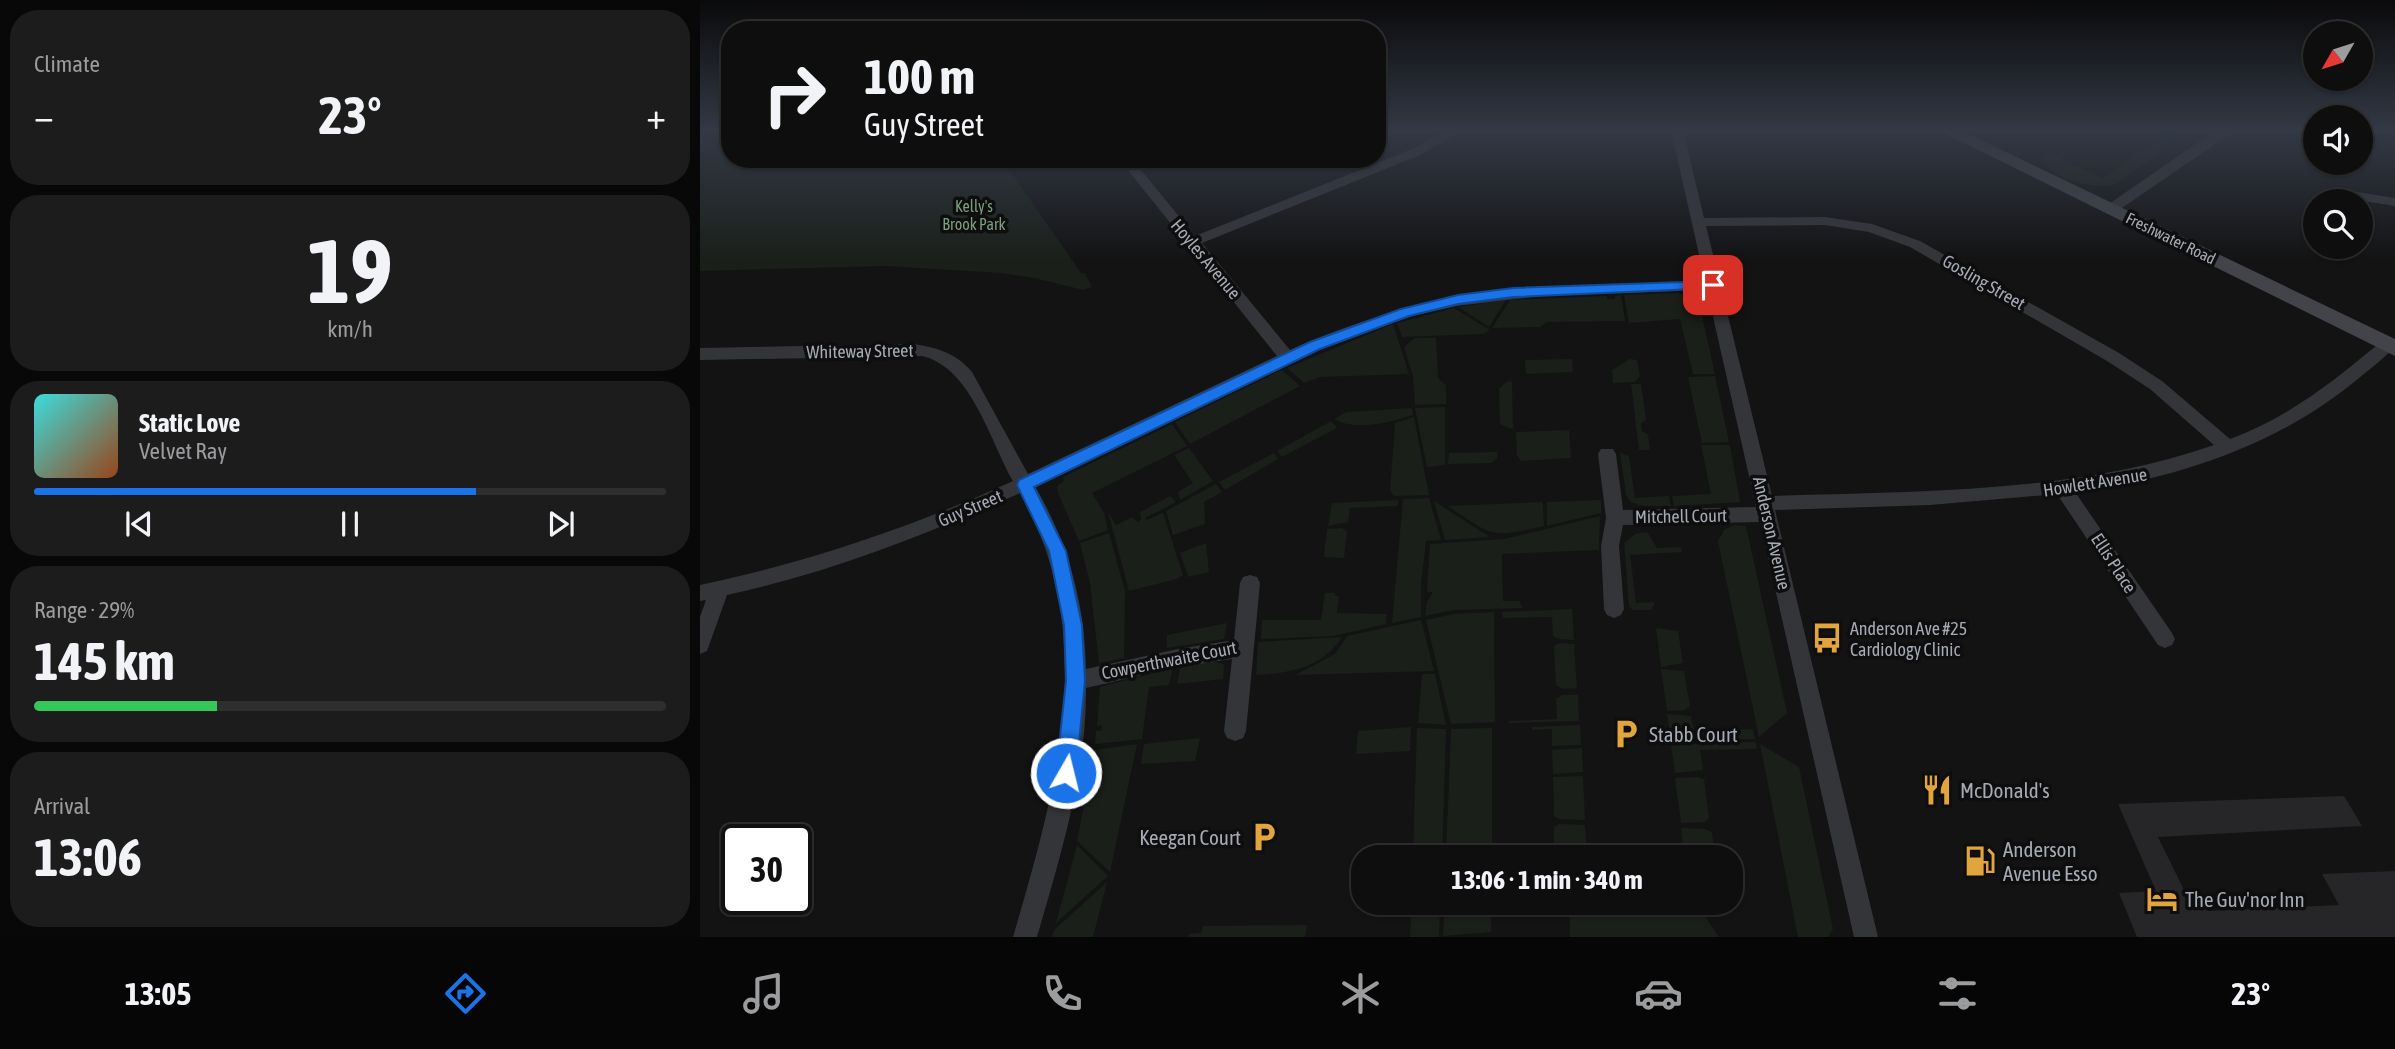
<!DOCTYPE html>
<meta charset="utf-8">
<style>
:root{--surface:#0e0e0f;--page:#1c1c1d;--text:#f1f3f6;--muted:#9b9c9e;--line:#2e2e2f;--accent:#1a73e8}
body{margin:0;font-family:"Asap Condensed",sans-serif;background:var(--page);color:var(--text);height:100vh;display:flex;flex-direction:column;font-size:26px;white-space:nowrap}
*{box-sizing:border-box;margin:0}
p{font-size:23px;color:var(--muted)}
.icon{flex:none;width:38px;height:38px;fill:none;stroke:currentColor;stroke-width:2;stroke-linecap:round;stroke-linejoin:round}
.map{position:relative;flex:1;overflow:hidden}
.sheet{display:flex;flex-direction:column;gap:10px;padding:10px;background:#080808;width:700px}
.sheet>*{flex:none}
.top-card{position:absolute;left:21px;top:21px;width:665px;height:147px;border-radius:28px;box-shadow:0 2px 5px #0004,0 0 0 2px var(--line);background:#0e0e0f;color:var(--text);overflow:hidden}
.needle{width:46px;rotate:231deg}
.controls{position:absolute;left:1603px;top:21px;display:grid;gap:14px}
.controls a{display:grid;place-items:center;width:70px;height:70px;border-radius:50%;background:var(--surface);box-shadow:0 2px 5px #0004,0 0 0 2px var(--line);font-size:35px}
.speed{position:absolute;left:21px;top:824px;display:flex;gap:14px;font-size:35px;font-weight:700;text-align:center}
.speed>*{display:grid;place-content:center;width:91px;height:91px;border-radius:50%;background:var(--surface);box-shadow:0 2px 5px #0004,0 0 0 2px var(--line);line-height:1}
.speed .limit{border:4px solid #111;border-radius:10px;background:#fff;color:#111}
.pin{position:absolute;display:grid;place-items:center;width:60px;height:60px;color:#fff;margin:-30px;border-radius:14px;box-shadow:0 4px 10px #0006}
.me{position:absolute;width:77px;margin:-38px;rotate:8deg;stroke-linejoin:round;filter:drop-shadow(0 0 5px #0008)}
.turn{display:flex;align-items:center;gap:24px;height:147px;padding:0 28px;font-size:32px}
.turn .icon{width:91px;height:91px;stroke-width:2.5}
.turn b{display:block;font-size:49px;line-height:60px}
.big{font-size:52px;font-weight:700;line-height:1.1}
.sheet .card{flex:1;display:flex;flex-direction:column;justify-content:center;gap:10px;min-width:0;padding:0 24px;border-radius:28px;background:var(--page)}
.sheet .dial{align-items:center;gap:0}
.dial b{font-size:91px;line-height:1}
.song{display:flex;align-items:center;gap:21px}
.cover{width:84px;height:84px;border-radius:10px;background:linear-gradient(135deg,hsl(180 70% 55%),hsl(20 70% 35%))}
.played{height:7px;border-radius:4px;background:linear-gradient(90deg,var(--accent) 70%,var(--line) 70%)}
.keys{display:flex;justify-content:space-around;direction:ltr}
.heat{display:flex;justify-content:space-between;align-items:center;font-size:38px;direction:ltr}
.charge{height:10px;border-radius:5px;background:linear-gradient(90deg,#34c759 29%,var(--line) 0)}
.trip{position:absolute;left:651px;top:845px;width:392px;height:70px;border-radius:28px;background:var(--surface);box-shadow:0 2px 5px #0004,0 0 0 2px var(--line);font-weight:700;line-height:70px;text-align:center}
.menu{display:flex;height:112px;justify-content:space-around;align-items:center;background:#060606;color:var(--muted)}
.menu .icon{width:49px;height:49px}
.menu .active{color:var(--accent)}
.menu b{font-size:32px;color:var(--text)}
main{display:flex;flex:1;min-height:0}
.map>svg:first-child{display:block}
</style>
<main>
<section class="sheet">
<div class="card"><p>Climate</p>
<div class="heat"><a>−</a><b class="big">23°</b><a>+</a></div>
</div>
<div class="card dial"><b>19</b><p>km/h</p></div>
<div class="card">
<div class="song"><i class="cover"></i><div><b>Static Love</b><p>Velvet Ray</p></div></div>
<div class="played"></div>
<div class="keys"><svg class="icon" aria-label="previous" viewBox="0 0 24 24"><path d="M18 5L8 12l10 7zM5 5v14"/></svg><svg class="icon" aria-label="pause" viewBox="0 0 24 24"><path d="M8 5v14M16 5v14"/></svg><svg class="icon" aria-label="next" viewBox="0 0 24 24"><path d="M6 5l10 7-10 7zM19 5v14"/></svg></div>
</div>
<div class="card"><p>Range · 29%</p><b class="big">145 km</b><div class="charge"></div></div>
<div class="card"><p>Arrival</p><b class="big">13:06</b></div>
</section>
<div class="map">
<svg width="1695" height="937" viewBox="0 0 1695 937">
<rect width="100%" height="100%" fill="#131314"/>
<path fill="#1a1f1a" d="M 1394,130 L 1399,130 L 1359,157 L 1402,178 L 1466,133 L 1480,139 L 1416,184 C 1397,191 1348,179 1342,158 L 1347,152 L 1356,156 Z
M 0,131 L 30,133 L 30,159 L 302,159 L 381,273 L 385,273 L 392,287 L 383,290 L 334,278 L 301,273 L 186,266 L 0,271 Z
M 978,293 L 998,298 L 1015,374 L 993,374 L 980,319 L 929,323 L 924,295 Z
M 921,295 L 925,321 L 847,322 L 840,327 L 792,328 L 810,300 L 907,296 L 907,299 L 915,299 L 915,296 Z
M 806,300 L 789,327 L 758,307 Z
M 754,308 L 790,330 L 783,334 L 702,337 L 697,323 Z
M 693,324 L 709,374 L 620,377 L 604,383 L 587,368 Z
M 715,338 L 736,338 L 738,378 L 746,385 L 746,404 L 715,405 L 713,376 L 704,347 Z
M 872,359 L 873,372 L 826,374 L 825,360 Z
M 930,359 L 937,360 L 940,376 L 935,382 L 913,383 L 912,370 Z
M 582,370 L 600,386 L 490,444 L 475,422 Z
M 1015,376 L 1029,442 L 1002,443 L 988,377 Z
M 812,381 L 813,428 L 811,429 L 800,424 L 799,389 L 806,382 Z
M 931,384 L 941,384 L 946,420 L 941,423 L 942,431 L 948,434 L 950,450 L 939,450 Z
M 745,407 L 745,465 L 727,467 L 715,408 Z
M 712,408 L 713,415 C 690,422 658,432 634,419 L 647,412 Z
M 714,417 L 729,495 L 694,496 L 690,491 L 695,423 Z
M 631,421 L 637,428 L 582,457 L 577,451 Z
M 472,424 L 487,446 L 392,493 L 404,513 L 408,530 L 379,541 L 358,493 L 357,486 L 364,481 L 363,477 Z
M 869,430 L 871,458 L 821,461 L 817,455 L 816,432 Z
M 1001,445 L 1030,445 L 1040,502 L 974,506 L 972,496 L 1011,494 Z
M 489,448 L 513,481 L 480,500 L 478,492 L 493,483 L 474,455 Z
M 797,452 L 797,458 L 792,463 L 748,464 L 749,453 Z
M 574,453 L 578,459 L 525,490 L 519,482 Z
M 920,453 L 929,456 L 935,498 L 969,496 L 971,506 L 943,506 L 931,502 L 926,495 Z
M 516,484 L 522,492 L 504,502 L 505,524 L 473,535 L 466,511 Z
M 470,496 L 476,502 L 445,518 L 446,520 L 463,513 L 483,575 L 477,579 L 429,591 L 408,512 L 416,525 L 432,517 L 438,522 L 441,520 L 440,512 Z
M 729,498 L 741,540 L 726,541 L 721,585 L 721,617 L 692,623 L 703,499 Z
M 698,500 L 698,506 L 650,508 L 648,522 L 628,526 L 632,503 Z
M 901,500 L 901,513 L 847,526 L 847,502 Z
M 734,501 L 790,537 L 745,540 Z
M 843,502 L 844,526 C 791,538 793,537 748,506 Z
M 900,516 L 899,550 L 802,554 L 803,601 L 819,601 L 823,608 L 754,610 L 725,616 L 727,602 L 733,592 L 727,592 L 730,544 L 804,539 Z
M 1034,525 L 1045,526 L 1047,531 L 1087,713 L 1059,737 L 1018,541 L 1024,530 Z
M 642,528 L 647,531 L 644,558 L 624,557 L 627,529 Z
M 943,532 L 948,533 L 957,548 L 981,547 L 982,552 L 930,555 L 936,603 L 954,602 L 954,605 L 951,610 L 932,610 L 929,606 L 924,543 L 935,534 Z
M 409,533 L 425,591 L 424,658 L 399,663 L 390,583 L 380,543 Z
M 506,543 L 509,572 L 488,577 L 480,553 Z
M 625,593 L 635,593 L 635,596 L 639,596 L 637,613 L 687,614 L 686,624 L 633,636 L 561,639 L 562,620 L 621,620 Z
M 872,609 L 874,640 L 859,639 L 853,636 L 852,617 L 803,618 L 802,612 Z
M 794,612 L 795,722 L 751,724 L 726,620 L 753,614 Z
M 721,620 L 734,671 L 595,675 L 635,654 L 647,636 Z
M 527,623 L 524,639 L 467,648 L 467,635 Z
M 956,628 L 978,631 L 983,663 L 961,667 Z
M 642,637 C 622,668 591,673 556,675 L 558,642 Z
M 860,643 L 874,644 L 877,688 L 863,689 L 856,685 L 854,646 Z
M 511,661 L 524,664 L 523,679 L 477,684 L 480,668 Z
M 473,668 L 469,685 L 449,687 L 442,739 L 395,744 L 396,731 L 401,731 L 402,725 L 397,726 L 400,687 Z
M 961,669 L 984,671 L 990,706 L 985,710 L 967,711 Z
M 722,674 L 735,674 L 746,725 L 718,723 Z
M 862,695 L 878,695 L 879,721 L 809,723 L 809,721 L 857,719 L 856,699 Z
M 967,714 L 991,716 L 994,732 L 1053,729 L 1055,739 L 971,741 Z
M 880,725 L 881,745 L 852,746 L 852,729 L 832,730 L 832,727 Z
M 711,727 L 710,751 L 656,754 L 658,731 Z
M 717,728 L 746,729 L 742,857 L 713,857 Z
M 792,728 L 792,857 L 746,857 L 751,729 Z
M 500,738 L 495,761 L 441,764 L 444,744 Z
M 1056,742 L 1057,749 L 1000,750 L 1003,770 L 975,773 L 971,745 Z
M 437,744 L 410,872 L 377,841 L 395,750 Z
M 1060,744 L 1099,767 L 1133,929 L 1128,937 L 1098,937 Z
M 882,748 L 883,772 L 853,774 L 852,750 Z
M 883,776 L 885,820 L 859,819 L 854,816 L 853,777 Z
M 998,777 L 1004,779 L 1009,818 L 1005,822 L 981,823 L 975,778 Z
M 859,824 L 885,825 L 887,857 L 854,857 L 854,827 Z
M 981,828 L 1005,829 L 1012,832 L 1015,857 L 984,857 Z
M 377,845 L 408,876 L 356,923 Z
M 407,882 L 393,937 L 352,937 L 354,930 Z
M 712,903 L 740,903 L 739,937 L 710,937 Z
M 745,903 L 791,903 L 791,932 L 743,936 Z
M 869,903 L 996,903 L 1019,937 L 870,937 Z
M 607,925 L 605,937 L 489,937 L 489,934 L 501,933 L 503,926 Z"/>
<path fill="#262628" d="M 1644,796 L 1662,826 L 1458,837 L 1484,890 L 1498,889 L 1508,911 L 1639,905 L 1622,874 L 1695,871 L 1695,937 L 1437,937 L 1419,893 L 1456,891 L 1418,804 Z"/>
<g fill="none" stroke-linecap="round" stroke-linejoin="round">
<path fill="#343539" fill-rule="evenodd" d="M 748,130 L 764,130 L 720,155 L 502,243 L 590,350 C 732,285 853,287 1005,281 L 971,130 L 983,130 L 1004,218 L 1125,217 L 1172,224 L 1220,241 L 1419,353 L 1462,381 L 1530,439 C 1588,418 1635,380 1682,341 L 1694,341 L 1695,346 C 1685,358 1671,368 1659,378 C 1579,445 1477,479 1375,492 L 1472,633 L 1475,639 L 1472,645 L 1465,648 L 1458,645 L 1357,494 L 1230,505 L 1075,510 L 1178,937 L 1154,937 L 1060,522 L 923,525 L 919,546 L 924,609 L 921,615 L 914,618 L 907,615 L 904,609 L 901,546 L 906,518 L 898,454 L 901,449 L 913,449 L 916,454 L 923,510 L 1056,507 L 1007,290 L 841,296 L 757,306 L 716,315 L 655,335 L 610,353 L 335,486 C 368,543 385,603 386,669 L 478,649 L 534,640 L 540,583 L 543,577 L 550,575 L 557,577 L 560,583 L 546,731 L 543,738 L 535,741 L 527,738 L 524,731 L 532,659 L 478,667 L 386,688 C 387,772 360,857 337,937 L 313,937 C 356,790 401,636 320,493 C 225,535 129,573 27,595 L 7,651 L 0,654 L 0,617 L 6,600 L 0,601 L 0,585 C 109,562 212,527 313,481 C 290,441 271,367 222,356 L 0,360 L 0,348 L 212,344 C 236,347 256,353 272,372 L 328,474 L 577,356 L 419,159 L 432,159 L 495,236 L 712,149 ZM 1125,225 L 1169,232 L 1210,247 L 1407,361 L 1450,389 L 1514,445 C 1373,494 1219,491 1072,496 L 1006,226 Z
M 1520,130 L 1536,130 L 1416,212 L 1406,212 L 1406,206 L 1500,141 Z
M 1651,191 L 1695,198 L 1695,206 L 1646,198 L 1644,195 Z"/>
<path fill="#424449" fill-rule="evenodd" d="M 1238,130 L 1260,130 L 1695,339 L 1695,356 Z"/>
</g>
<linearGradient id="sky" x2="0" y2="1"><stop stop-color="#0a0a0b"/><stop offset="0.5" stop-color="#333945"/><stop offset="1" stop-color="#333945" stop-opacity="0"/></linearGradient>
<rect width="1695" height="261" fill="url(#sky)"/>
<path fill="#1a73e8" stroke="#114b97" stroke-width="2" d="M 1013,281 L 1018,282 L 1018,288 L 813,297 L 758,304 L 709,316 L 620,349 L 334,487 L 366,551 L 382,625 L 385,681 L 376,773 L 373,780 L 366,783 L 359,780 L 356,773 L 366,681 L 364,625 L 349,551 L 317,485 L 319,480 L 610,342 L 701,309 L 758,295 L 813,288 Z"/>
<defs>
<g id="bus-bare" transform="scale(2.415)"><path d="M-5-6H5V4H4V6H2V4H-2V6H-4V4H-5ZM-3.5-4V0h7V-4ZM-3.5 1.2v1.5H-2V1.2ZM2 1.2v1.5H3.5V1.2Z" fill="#e2a53e" stroke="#0e0e0f" stroke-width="2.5" paint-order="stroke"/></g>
<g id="parking-bare" transform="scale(2.415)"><path d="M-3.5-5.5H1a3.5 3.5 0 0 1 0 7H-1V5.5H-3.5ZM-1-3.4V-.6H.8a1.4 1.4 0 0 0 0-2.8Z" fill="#e2a53e" stroke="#0e0e0f" stroke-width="2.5" paint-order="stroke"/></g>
<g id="restaurant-bare" transform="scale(2.415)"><path d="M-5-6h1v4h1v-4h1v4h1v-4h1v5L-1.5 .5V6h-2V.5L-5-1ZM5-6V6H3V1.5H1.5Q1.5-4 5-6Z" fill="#e2a53e" stroke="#0e0e0f" stroke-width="2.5" paint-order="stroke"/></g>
<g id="fuel-bare" transform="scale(2.415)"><path d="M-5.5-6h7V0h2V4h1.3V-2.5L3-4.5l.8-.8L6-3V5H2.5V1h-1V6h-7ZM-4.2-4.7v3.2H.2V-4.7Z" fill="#e2a53e" stroke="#0e0e0f" stroke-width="2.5" paint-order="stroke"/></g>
<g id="hotel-bare" transform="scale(2.415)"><path d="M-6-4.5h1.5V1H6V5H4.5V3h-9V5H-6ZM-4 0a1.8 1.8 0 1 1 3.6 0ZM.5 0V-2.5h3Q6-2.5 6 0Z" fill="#e2a53e" stroke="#0e0e0f" stroke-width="2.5" paint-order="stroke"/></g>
</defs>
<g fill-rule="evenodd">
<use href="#bus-bare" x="1127" y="638"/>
<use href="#parking-bare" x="926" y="734"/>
<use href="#restaurant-bare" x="1237" y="790"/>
<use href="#parking-bare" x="564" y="837"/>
<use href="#fuel-bare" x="1280" y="861"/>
<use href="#hotel-bare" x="1462" y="899"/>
</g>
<g text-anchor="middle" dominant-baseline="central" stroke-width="7" stroke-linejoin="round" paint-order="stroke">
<g font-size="16" fill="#7e9d7f" stroke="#0e0e0f">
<text x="274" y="206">Kelly's<tspan x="274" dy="18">Brook Park</tspan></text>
</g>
<g font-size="16" fill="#a6aab4" stroke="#0e0e0f">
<text transform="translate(1471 238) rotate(26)">Freshwater Road</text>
</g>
<g font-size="18" fill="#a6aab4" stroke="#0e0e0f">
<text transform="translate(506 259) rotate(50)">Hoyles Avenue</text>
<text transform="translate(1284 282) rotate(30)">Gosling Street</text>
<text transform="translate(160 351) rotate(-1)">Whiteway Street</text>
<text transform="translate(1395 482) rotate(-9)">Howlett Avenue</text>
<text transform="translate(270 508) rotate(-23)">Guy Street</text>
<text transform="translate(981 516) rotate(-1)">Mitchell Court</text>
<text transform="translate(1072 533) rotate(77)">Anderson Avenue</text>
<text transform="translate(1414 563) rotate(57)">Ellis Place</text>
<text transform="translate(469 660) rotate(-11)">Cowperthwaite Court</text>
</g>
<g font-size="18" fill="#a6aab4" stroke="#0e0e0f" text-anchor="start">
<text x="1150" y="628">Anderson Ave #25<tspan x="1150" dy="21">Cardiology Clinic</tspan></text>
</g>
<g font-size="21" fill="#a6aab4" stroke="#0e0e0f" text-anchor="start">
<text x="949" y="734">Stabb Court</text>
<text x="1260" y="790">McDonald's</text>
<text x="541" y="837" text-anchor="end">Keegan Court</text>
<text x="1303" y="849">Anderson<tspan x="1303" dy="24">Avenue Esso</tspan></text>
<text x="1485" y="899">The Guv'nor Inn</text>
</g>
</g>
</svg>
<div class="controls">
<a><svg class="needle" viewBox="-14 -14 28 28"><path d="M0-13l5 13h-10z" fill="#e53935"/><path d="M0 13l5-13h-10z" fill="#9b9c9e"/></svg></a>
<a><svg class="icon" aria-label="sound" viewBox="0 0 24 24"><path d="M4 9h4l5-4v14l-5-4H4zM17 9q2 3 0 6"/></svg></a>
<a><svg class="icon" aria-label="search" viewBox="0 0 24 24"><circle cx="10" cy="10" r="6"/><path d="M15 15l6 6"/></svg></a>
</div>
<div class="speed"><div class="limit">30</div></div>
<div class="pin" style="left:1013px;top:285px;background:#d93025"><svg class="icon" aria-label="arrive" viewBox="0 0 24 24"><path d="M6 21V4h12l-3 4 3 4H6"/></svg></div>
<svg class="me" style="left:366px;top:773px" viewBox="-20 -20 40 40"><circle r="17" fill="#1a73e8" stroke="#fff" stroke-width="3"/><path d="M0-11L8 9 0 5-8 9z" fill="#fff"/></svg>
<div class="trip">13:06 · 1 min · 340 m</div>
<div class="top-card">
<div class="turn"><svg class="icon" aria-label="right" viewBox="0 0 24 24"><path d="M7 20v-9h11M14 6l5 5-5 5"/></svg><div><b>100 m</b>Guy Street</div></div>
</div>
</div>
</main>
<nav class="menu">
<b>13:05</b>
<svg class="icon active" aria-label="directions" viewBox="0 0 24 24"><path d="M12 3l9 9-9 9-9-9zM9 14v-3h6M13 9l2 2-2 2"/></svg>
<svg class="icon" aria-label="music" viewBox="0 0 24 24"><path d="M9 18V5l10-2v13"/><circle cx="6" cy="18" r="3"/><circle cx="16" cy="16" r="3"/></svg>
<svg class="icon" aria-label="phone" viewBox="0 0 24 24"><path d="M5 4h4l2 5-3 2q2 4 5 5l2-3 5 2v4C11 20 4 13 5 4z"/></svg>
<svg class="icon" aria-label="climate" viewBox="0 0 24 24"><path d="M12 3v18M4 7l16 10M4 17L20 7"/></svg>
<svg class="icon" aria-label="car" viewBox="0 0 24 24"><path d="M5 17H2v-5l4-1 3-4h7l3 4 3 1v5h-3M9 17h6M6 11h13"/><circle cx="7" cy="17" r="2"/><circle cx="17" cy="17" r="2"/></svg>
<svg class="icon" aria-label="filters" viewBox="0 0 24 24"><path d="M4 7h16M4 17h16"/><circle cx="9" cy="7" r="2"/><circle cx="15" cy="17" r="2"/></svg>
<b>23°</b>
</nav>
